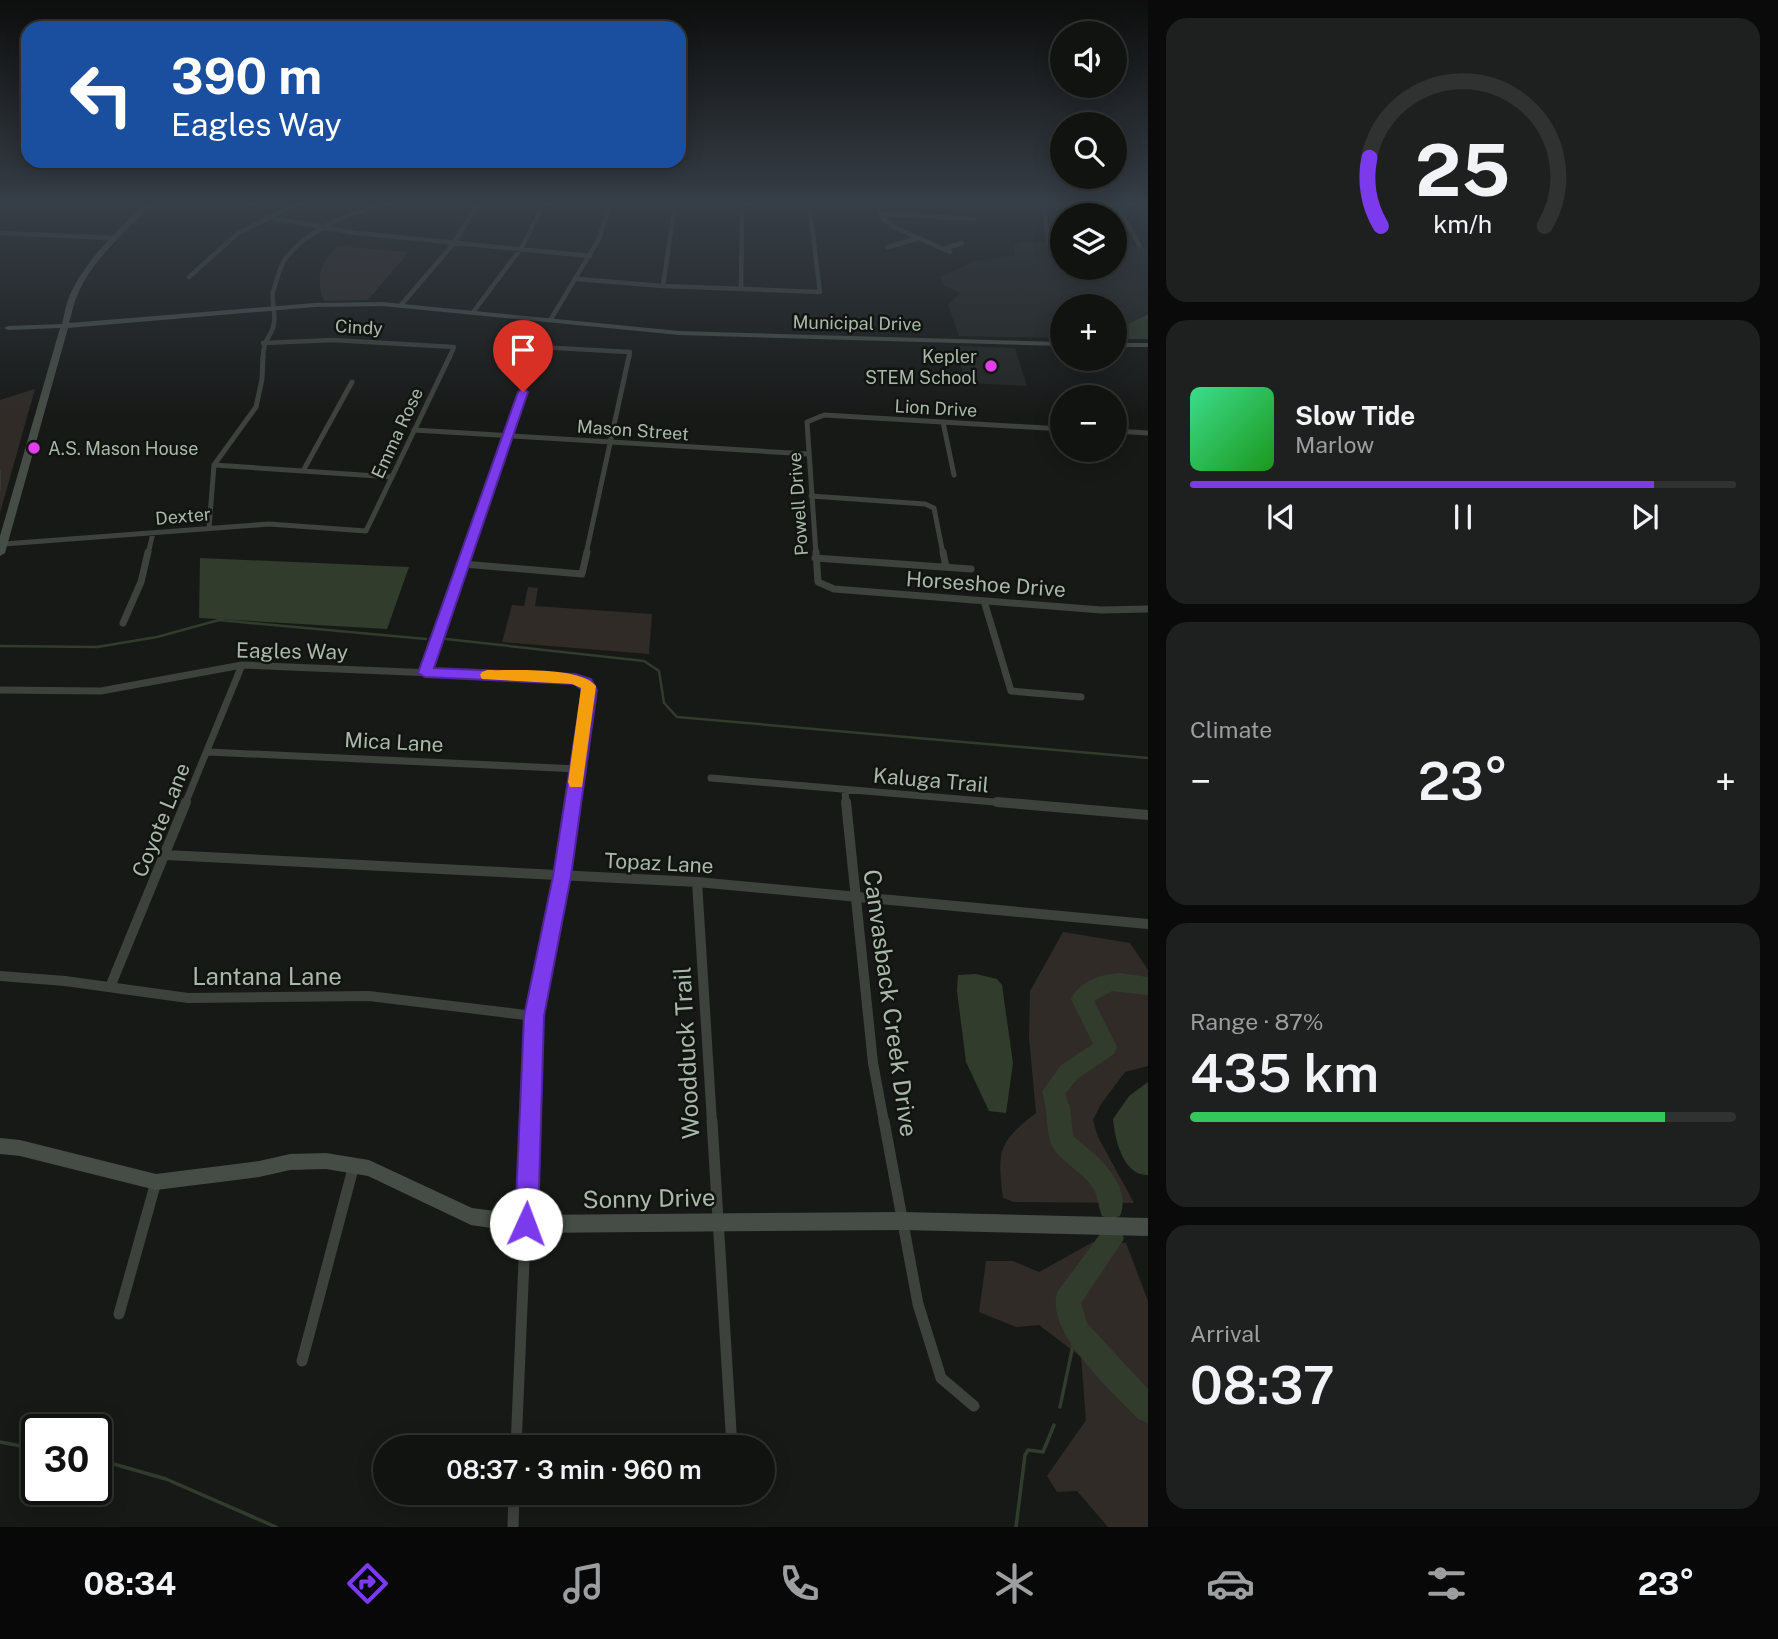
<!DOCTYPE html>
<meta charset="utf-8">
<style>
:root{--surface:#111311;--page:#1e201f;--text:#f1f3f6;--muted:#9c9e9f;--line:#303231;--accent:#7c3aed}
body{margin:0;font-family:"Public Sans",sans-serif;background:var(--page);color:var(--text);height:100vh;display:flex;flex-direction:column;font-size:26px;white-space:nowrap}
*{box-sizing:border-box;margin:0}
p{font-size:23px;color:var(--muted)}
.icon{flex:none;width:38px;height:38px;fill:none;stroke:currentColor;stroke-width:2;stroke-linecap:round;stroke-linejoin:round}
.map{position:relative;flex:1;overflow:hidden}
.details{display:flex;flex-direction:column;gap:18px;padding:18px;background:#090a09;width:630px}
.details>*{flex:none}
.hud{position:absolute;left:21px;top:21px;width:665px;height:147px;border-radius:21px;box-shadow:0 4px 18px #0003,0 0 0 2px var(--line);background:#1a4fa0;color:#fff;overflow:hidden}
.buttons{position:absolute;left:1050px;top:21px;display:grid;gap:14px}
.buttons a{display:grid;place-items:center;width:77px;height:77px;border-radius:50%;background:var(--surface);box-shadow:0 4px 18px #0003,0 0 0 2px var(--line);font-size:35px}
.speed{position:absolute;left:21px;top:1414px;display:flex;gap:14px;font-size:35px;font-weight:700;text-align:center}
.speed>*{display:grid;place-content:center;width:91px;height:91px;border-radius:50%;background:var(--surface);box-shadow:0 4px 18px #0003,0 0 0 2px var(--line);line-height:1}
.speed .limit{border:4px solid #111;border-radius:10px;background:#fff;color:#111}
.pin{position:absolute;display:grid;place-items:center;width:60px;height:60px;color:#fff;margin:-72px -30px;border-radius:50% 50% 50% 0;rotate:-45deg;box-shadow:0 0 7px #0007}
.pin .icon{rotate:45deg}
.me{position:absolute;width:77px;margin:-38px;rotate:2deg;stroke-linejoin:round;filter:drop-shadow(0 0 5px #0008)}
.turn{display:flex;align-items:center;gap:24px;height:147px;padding:0 35px;font-size:32px}
.turn .icon{width:91px;height:91px;stroke-width:2.5}
.turn b{display:block;font-size:49px;line-height:60px}
.big{font-size:52px;font-weight:600;line-height:1.1}
.details .tile{flex:1;display:flex;flex-direction:column;justify-content:center;gap:10px;min-width:0;padding:0 24px;border-radius:21px;background:var(--page)}
.details .dial{align-items:center;gap:0}
.dial svg{height:182px;overflow:visible;fill:none;stroke:var(--line);stroke-width:7;stroke-linecap:round;text-anchor:middle}
.dial text{fill:var(--text);stroke:none}
.song{display:flex;align-items:center;gap:21px}
.cover{width:84px;height:84px;border-radius:10px;background:linear-gradient(135deg,hsl(150 70% 55%),hsl(120 70% 35%))}
.played{height:7px;border-radius:4px;background:linear-gradient(90deg,var(--accent) 85%,var(--line) 85%)}
.keys{display:flex;justify-content:space-around;direction:ltr}
.heat{display:flex;justify-content:space-between;align-items:center;font-size:38px;direction:ltr}
.charge{height:10px;border-radius:5px;background:linear-gradient(90deg,#34c759 87%,var(--line) 0)}
.trip{position:absolute;left:373px;top:1435px;width:402px;height:70px;border-radius:35px;background:var(--surface);box-shadow:0 4px 18px #0003,0 0 0 2px var(--line);font-weight:600;line-height:70px;text-align:center}
.menu{display:flex;height:112px;justify-content:space-around;align-items:center;background:#070807;color:var(--muted)}
.menu .icon{width:49px;height:49px}
.menu .current{color:var(--accent)}
.menu b{font-size:32px;color:var(--text)}
main{display:flex;flex:1;min-height:0}
.map>svg:first-child{display:block}
</style>
<main>
<div class="map">
<svg width="1148" height="1527" viewBox="0 0 1148 1527">
<rect width="100%" height="100%" fill="#171917"/>
<path fill="#232624" d="M 1020,242 L 1062,243 L 1062,268 L 1115,268 L 1115,246 L 1148,247 L 1148,314 L 1117,330 L 1123,339 L 1115,338 L 1115,306 L 1062,306 L 1062,338 L 959,336 L 948,305 L 960,293 L 944,285 L 940,277 L 973,262 L 1015,255 L 1014,246 Z
M 956,346 L 1015,348 L 1027,386 L 965,383 Z"/>
<path fill="#302b27" d="M 337,246 L 409,252 L 368,300 L 324,301 C 315,277 320,265 337,246 Z
M 35,389 L 0,513 L 0,400 Z
M 528,587 L 538,588 L 535,606 L 652,614 L 649,654 L 502,642 L 512,605 L 524,606 Z
M 1063,932 L 1130,943 L 1148,970 L 1148,1066 L 1125,1072 L 1101,1104 L 1093,1120 L 1098,1137 L 1134,1203 L 1014,1202 L 1003,1198 C 997,1151 998,1142 1036,1113 L 1029,1037 L 1030,991 Z
M 1093,1242 L 1126,1243 L 1148,1301 L 1148,1527 L 1108,1527 L 1077,1491 L 1057,1492 L 1047,1476 L 1086,1420 L 1081,1357 L 1039,1325 L 1016,1327 L 979,1312 L 986,1261 L 1013,1261 L 1039,1272 Z"/>
<path fill="#313c2d" d="M 1148,314 L 1148,339 L 1123,339 L 1117,330 Z
M 200,558 L 409,567 L 387,629 L 199,618 Z
M 976,974 L 997,979 L 1002,985 L 1013,1063 L 1006,1113 L 989,1111 L 966,1062 L 957,991 L 958,975 Z
M 1148,1082 L 1148,1175 C 1123,1176 1115,1139 1113,1119 L 1129,1096 Z"/>
<g fill="none" stroke-linecap="round" stroke-linejoin="round">
<path stroke="#313c2d" stroke-width="2" d="M 0,471 L 0,490"/>
<path stroke="#313c2d" stroke-width="2.5" d="M 446,639 L 644,661 L 659,671 L 664,703 L 677,717 L 1148,758
M 0,646 L 97,647 L 157,637 L 219,620 L 426,639"/>
<path stroke="#313c2d" stroke-width="3.5" d="M 1060,1407 L 1076,1331
M 0,1442 L 37,1449
M 96,1459 L 166,1479 L 276,1527
M 1016,1527 L 1025,1455 L 1028,1450 L 1043,1452 L 1054,1425"/>
<path fill="#313c2d" fill-rule="evenodd" d="M 1120,973 L 1148,977 L 1148,995 L 1112,991 L 1094,1001 L 1117,1047 L 1114,1054 L 1077,1079 L 1065,1094 L 1070,1107 L 1073,1136 C 1095,1154 1133,1183 1120,1216 L 1111,1219 L 1102,1216 C 1098,1205 1098,1194 1091,1185 C 1081,1171 1060,1161 1052,1146 C 1046,1134 1048,1109 1042,1092 L 1061,1065 L 1093,1044 L 1071,999 C 1080,981 1101,974 1120,973 Z
M 1112,1227 L 1121,1230 L 1124,1239 L 1081,1303 L 1087,1323 L 1148,1389 L 1148,1423 L 1138,1419 C 1113,1392 1042,1330 1058,1291 L 1103,1230 Z"/>
<path stroke="#3d423d" stroke-width="4.5" d="M 878,203 L 883,219 L 894,227 L 950,252
M 1044,203 L 1048,242
M 1116,203 L 1140,246
M 880,214 L 974,219
M 266,217 L 356,233 L 590,256
M 0,233 L 113,238
M 888,247 L 919,238
M 944,249 L 962,243
M 189,277 L 237,234 L 297,203
M 577,279 L 663,286 L 820,292 L 809,203
M 663,286 L 675,203
M 741,289 L 742,203
M 401,305 L 454,243 L 478,203
M 474,311 L 522,247 L 544,203
M 551,319 L 599,239 L 610,203
M 263,343 L 333,340 L 454,347 L 449,358
M 538,347 L 630,352 L 629,358
M 263,358 C 263,337 272,338 274,323 C 276,313 271,301 273,292 C 276,283 279,269 284,261 C 306,228 349,215 385,203
M 534,358 L 543,331"/>
<path stroke="#3d423d" stroke-width="5" d="M 943,422 L 954,475
M 414,430 L 808,454
M 1115,431 L 1148,433
M 214,465 L 392,477
M 303,471 L 352,382
M 811,496 L 925,504 L 934,508 L 943,554
M 209,528 L 214,465 L 256,407 L 262,379 L 263,356
M 4,544 L 269,524 L 366,531 L 450,356
M 148,554 L 153,533
M 466,554 L 534,356
M 586,554 L 629,356
M 816,554 L 807,422 L 824,415 L 1062,429"/>
<path stroke="#3d423d" stroke-width="7" d="M 816,552 L 818,582 L 834,589 L 1101,610 L 1148,609
M 943,552 L 946,567
M 815,558 L 971,569
M 463,564 L 582,574 L 587,552
M 984,601 L 1011,691 L 1081,697
M 123,623 L 141,582 L 148,552
M 425,672 L 466,552
M 0,690 L 101,691 L 242,665 L 575,679 L 588,686 L 572,804
M 208,752 L 578,769
M 711,778 L 1018,804
M 845,790 L 846,804
M 185,804 L 242,665"/>
<path stroke="#3d423d" stroke-width="10" d="M 846,802 L 873,1063 L 884,1122
M 997,802 L 1148,815
M 166,855 L 697,882 L 1148,924
M 697,882 L 712,1122
M 0,976 L 65,981 L 188,998 L 369,996 L 534,1016
M 110,987 L 186,802
M 530,1122 L 534,1016 L 562,875 L 572,802"/>
<path stroke="#3d423d" stroke-width="11" d="M 712,1121 L 732,1447
M 884,1121 L 918,1304 L 941,1378 L 974,1406
M 119,1314 L 156,1182
M 302,1361 L 354,1165
M 516,1447 L 530,1121
M 747,1493 L 749,1497
M 513,1527 L 514,1493"/>
<path fill="#464d46" fill-rule="evenodd" d="M 146,203 L 153,203 C 126,232 92,259 77,296 C 73,305 72,314 69,323 L 315,303 L 382,302 L 679,331 L 1062,342 L 1062,346 L 679,335 L 382,306 L 315,307 L 68,328 L 5,553 L 0,556 L 0,536 L 60,328 L 8,330 L 4,328 L 8,326 L 62,324 C 64,315 66,305 69,297 C 85,260 118,230 146,203 Z
M 1115,343 L 1148,343 L 1148,347 L 1115,347 Z
M 0,1138 L 20,1140 L 156,1174 L 259,1161 L 290,1154 L 326,1153 L 369,1160 L 472,1208 L 526,1215 L 902,1212 L 1148,1218 L 1148,1236 L 902,1230 L 526,1233 L 471,1225 L 368,1176 L 326,1169 L 290,1170 L 259,1177 L 156,1190 L 20,1156 L 0,1154 Z"/>
</g>
<linearGradient id="sky" x2="0" y2="1"><stop stop-color="#0d0e0d"/><stop offset="0.49" stop-color="#363e47"/><stop offset="1" stop-color="#363e47" stop-opacity="0"/></linearGradient>
<rect width="1148" height="417" fill="url(#sky)"/>
<path fill="#7c3aed" stroke="#51269a" stroke-width="2" d="M 523,388 L 528,392 L 434,668 L 575,674 L 591,679 L 597,690 L 571,876 L 544,1016 L 538,1224 L 534,1232 L 526,1236 L 518,1232 L 515,1224 L 524,1016 L 553,876 L 582,690 L 574,684 L 425,677 L 418,673 L 518,392 Z"/>
<path fill="#f59e0b" d="M 487,670 C 513,671 579,666 596,686 L 582,787 L 570,787 L 568,782 L 581,688 L 572,684 L 482,679 L 480,675 L 482,672 Z"/>
<g fill="#e43deb" stroke="#121412" stroke-width="2.5">
<circle cx="991" cy="366" r="7"/>
<circle cx="34" cy="448" r="7"/>
</g>
<g text-anchor="middle" dominant-baseline="central" stroke-width="5" stroke-linejoin="round" paint-order="stroke">
<g font-size="18" fill="#a9b8a9" stroke="#121412">
<text transform="translate(857 323) rotate(1)">Municipal Drive</text>
<text transform="translate(359 327) rotate(3)">Cindy</text>
<text transform="translate(936 408) rotate(3)">Lion Drive</text>
<text transform="translate(633 430) rotate(4)">Mason Street</text>
<text transform="translate(397 433) rotate(-65)">Emma Rose</text>
<text transform="translate(798 504) rotate(-94)">Powell Drive</text>
<text transform="translate(183 516) rotate(-5)">Dexter</text>
</g>
<g font-size="18" fill="#a9b8a9" stroke="#121412" text-anchor="end">
<text x="977" y="356">Kepler<tspan x="977" dy="21">STEM School</tspan></text>
<text x="48" y="448" text-anchor="start">A.S. Mason House</text>
</g>
<g font-size="21" fill="#a9b8a9" stroke="#121412">
<text transform="translate(986 584) rotate(4)">Horseshoe Drive</text>
<text transform="translate(292 651) rotate(1)">Eagles Way</text>
<text transform="translate(394 742) rotate(3)">Mica Lane</text>
<text transform="translate(931 780) rotate(5)">Kaluga Trail</text>
<text transform="translate(161 820) rotate(-68)">Coyote Lane</text>
<text transform="translate(659 863) rotate(3)">Topaz Lane</text>
</g>
<g font-size="24" fill="#a9b8a9" stroke="#121412">
<text x="267" y="976">Lantana Lane</text>
<text transform="translate(891 1003) rotate(82)">Canvasback Creek Drive</text>
<text transform="translate(686 1053) rotate(-93)">Woodduck Trail</text>
<text transform="translate(649 1198) rotate(-1)">Sonny Drive</text>
</g>
</g>
</svg>
<div class="buttons">
<a><svg class="icon" aria-label="sound" viewBox="0 0 24 24"><path d="M4 9h4l5-4v14l-5-4H4zM17 9q2 3 0 6"/></svg></a>
<a><svg class="icon" aria-label="search" viewBox="0 0 24 24"><circle cx="10" cy="10" r="6"/><path d="M15 15l6 6"/></svg></a>
<a><svg class="icon" aria-label="layers" viewBox="0 0 24 24"><path d="M12 4l9 5-9 5-9-5zM3 14l9 5 9-5"/></svg></a>
<a>+</a>
<a>−</a>
</div>
<div class="speed"><div class="limit">30</div></div>
<div class="pin" style="left:523px;top:392px;background:#d93025"><svg class="icon" aria-label="arrive" viewBox="0 0 24 24"><path d="M6 21V4h12l-3 4 3 4H6"/></svg></div>
<svg class="me" style="left:526px;top:1224px" viewBox="-20 -20 40 40"><circle r="19" fill="#fff"/><path d="M0-13L10 11 0 6-10 11z" fill="#7c3aed"/></svg>
<div class="trip">08:37 · 3 min · 960 m</div>
<div class="hud">
<div class="turn"><svg class="icon" aria-label="left" viewBox="0 0 24 24"><path d="M17 20v-9H6M10 6l-5 5 5 5"/></svg><div><b>390 m</b>Eagles Way</div></div>
</div>
</div>
<section class="details">
<div class="tile dial"><svg viewBox="0 0 100 80">
<path d="M14 69A42 42 0 1 1 86 69"/>
<path d="M14 69A42 42 0 0 1 9 39" stroke="#7c3aed"/>
<text x="50" y="56" font-size="32" font-weight="700">25</text>
<text x="50" y="72" font-size="11">km/h</text>
</svg></div>
<div class="tile">
<div class="song"><i class="cover"></i><div><b>Slow Tide</b><p>Marlow</p></div></div>
<div class="played"></div>
<div class="keys"><svg class="icon" aria-label="previous" viewBox="0 0 24 24"><path d="M18 5L8 12l10 7zM5 5v14"/></svg><svg class="icon" aria-label="pause" viewBox="0 0 24 24"><path d="M8 5v14M16 5v14"/></svg><svg class="icon" aria-label="next" viewBox="0 0 24 24"><path d="M6 5l10 7-10 7zM19 5v14"/></svg></div>
</div>
<div class="tile"><p>Climate</p>
<div class="heat"><a>−</a><b class="big">23°</b><a>+</a></div>
</div>
<div class="tile"><p>Range · 87%</p><b class="big">435 km</b><div class="charge"></div></div>
<div class="tile"><p>Arrival</p><b class="big">08:37</b></div>
</section>
</main>
<nav class="menu">
<b>08:34</b>
<svg class="icon current" aria-label="directions" viewBox="0 0 24 24"><path d="M12 3l9 9-9 9-9-9zM9 14v-3h6M13 9l2 2-2 2"/></svg>
<svg class="icon" aria-label="music" viewBox="0 0 24 24"><path d="M9 18V5l10-2v13"/><circle cx="6" cy="18" r="3"/><circle cx="16" cy="16" r="3"/></svg>
<svg class="icon" aria-label="phone" viewBox="0 0 24 24"><path d="M5 4h4l2 5-3 2q2 4 5 5l2-3 5 2v4C11 20 4 13 5 4z"/></svg>
<svg class="icon" aria-label="climate" viewBox="0 0 24 24"><path d="M12 3v18M4 7l16 10M4 17L20 7"/></svg>
<svg class="icon" aria-label="car" viewBox="0 0 24 24"><path d="M5 17H2v-5l4-1 3-4h7l3 4 3 1v5h-3M9 17h6M6 11h13"/><circle cx="7" cy="17" r="2"/><circle cx="17" cy="17" r="2"/></svg>
<svg class="icon" aria-label="filters" viewBox="0 0 24 24"><path d="M4 7h16M4 17h16"/><circle cx="9" cy="7" r="2"/><circle cx="15" cy="17" r="2"/></svg>
<b>23°</b>
</nav>
